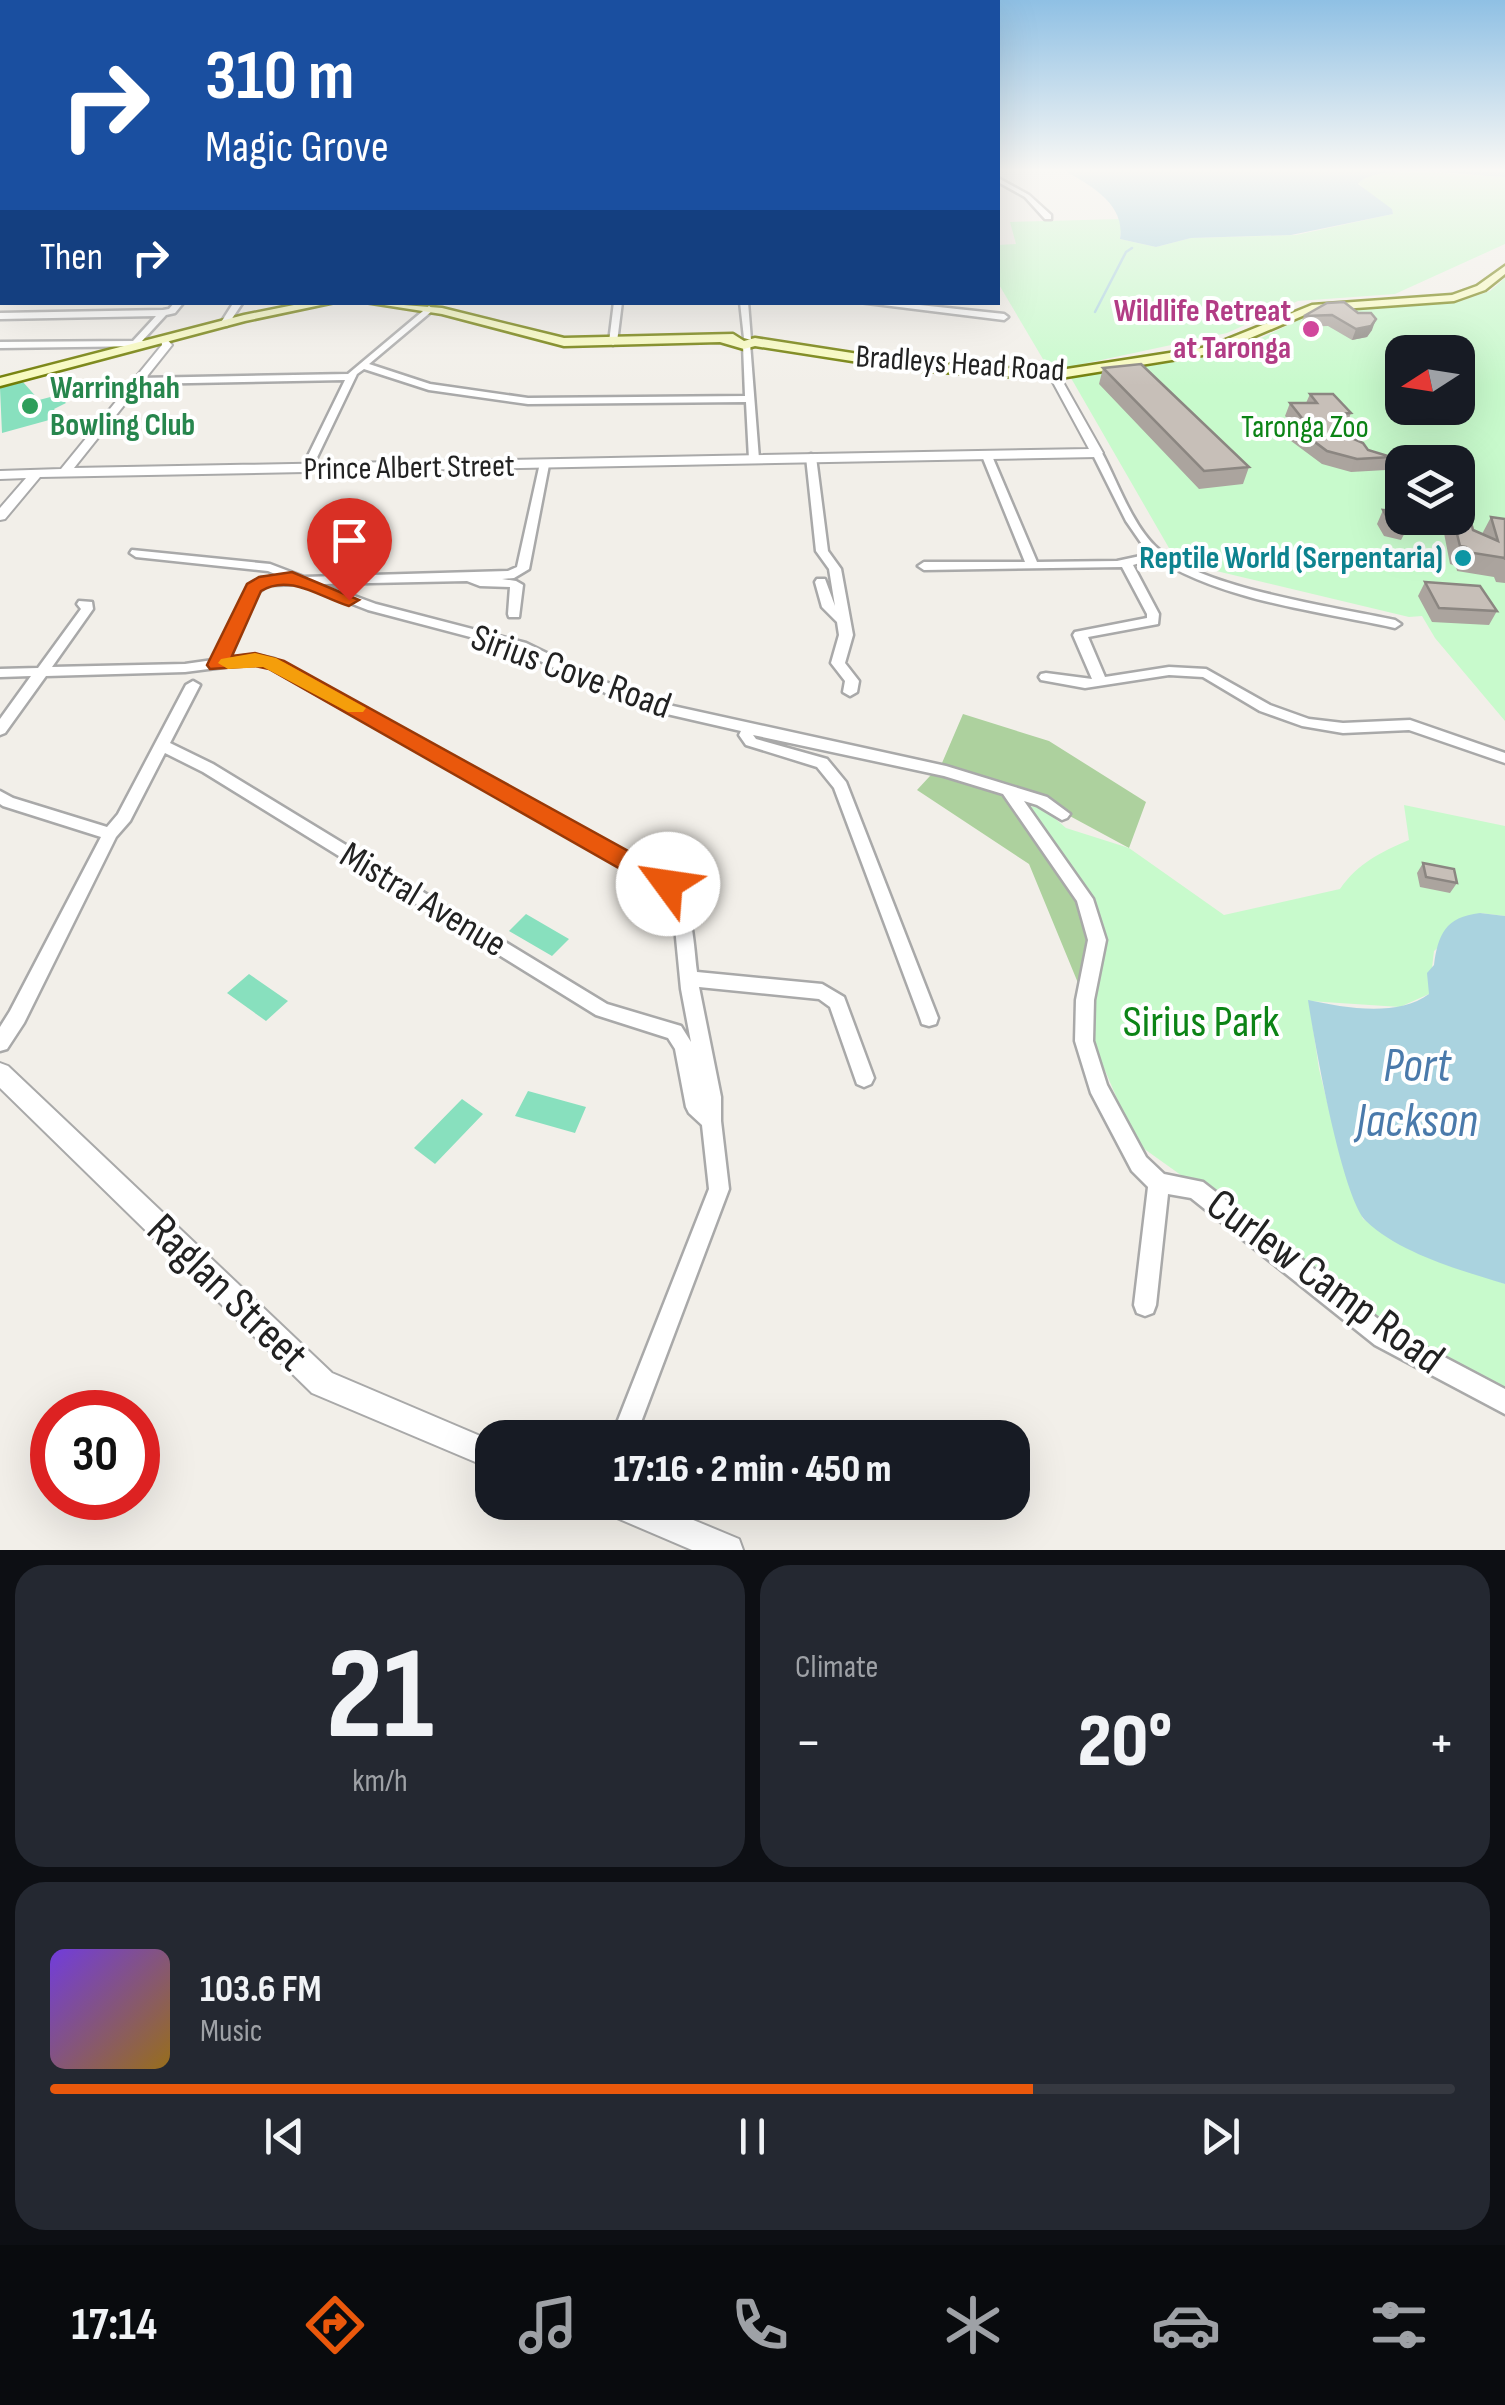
<!DOCTYPE html>
<meta charset="utf-8">
<style>
:root{--surface:#171b24;--page:#242831;--text:#f1f3f6;--muted:#9ea1a6;--line:#363941;--accent:#ea580c}
body{margin:0;font-family:"Sofia Sans Condensed",sans-serif;background:var(--page);color:var(--text);height:100vh;display:flex;flex-direction:column;font-size:38px;white-space:nowrap}
*{box-sizing:border-box;margin:0}
p{font-size:32px;color:var(--muted)}
.icon{flex:none;width:55px;height:55px;fill:none;stroke:currentColor;stroke-width:2;stroke-linecap:round;stroke-linejoin:round}
.map{position:relative;height:1550px;overflow:hidden}
.drawer{display:flex;flex-direction:column;gap:15px;padding:15px;background:#0d0f14;flex:1}
.drawer>*{flex:none}
.top-card{position:absolute;left:0px;top:0px;width:1000px;height:305px;box-shadow:0 10px 40px #0002;background:#1a4fa0;color:#fff;overflow:hidden}
.needle{width:65px;rotate:258deg}
.buttons{position:absolute;left:1385px;top:335px;display:grid;gap:20px}
.buttons a{display:grid;place-items:center;width:90px;height:90px;border-radius:20px;background:var(--surface);box-shadow:0 10px 40px #0002;font-size:50px}
.speed{position:absolute;left:30px;top:1390px;display:flex;gap:20px;font-size:50px;font-weight:700;text-align:center}
.speed>*{display:grid;place-content:center;width:130px;height:130px;border-radius:50%;background:var(--surface);box-shadow:0 10px 40px #0002;line-height:1}
.speed .limit{border:15px solid #d22;background:#fff;color:#111}
.pin{position:absolute;display:grid;place-items:center;width:85px;height:85px;color:#fff;margin:-102px -42px;border-radius:50% 50% 50% 0;rotate:-45deg;box-shadow:0 0 10px #0007}
.pin .icon{rotate:45deg}
.me{position:absolute;width:110px;margin:-55px;rotate:301deg;stroke-linejoin:round;filter:drop-shadow(0 0 8px #0008)}
.turn{display:flex;align-items:center;gap:35px;height:210px;padding:0 40px;font-size:45px}
.turn .icon{width:130px;height:130px;stroke-width:2.5}
.turn b{display:block;font-size:70px;line-height:85px}
.then{display:flex;align-items:center;height:95px;padding:0 40px;background:#0003;gap:20px;font-size:38px}
.big{font-size:75px;font-weight:800;line-height:1.1}
.drawer .card{flex:1;display:flex;flex-direction:column;justify-content:center;gap:15px;min-width:0;padding:0 35px;border-radius:30px;background:var(--page)}
.drawer .dial{align-items:center;gap:0}
.dial b{font-size:130px;line-height:1}
.song{display:flex;align-items:center;gap:30px}
.cover{width:120px;height:120px;border-radius:15px;background:linear-gradient(135deg,hsl(260 70% 55%),hsl(40 70% 35%))}
.played{height:10px;border-radius:5px;background:linear-gradient(90deg,var(--accent) 70%,var(--line) 70%)}
.keys{display:flex;justify-content:space-around;direction:ltr}
.heat{display:flex;justify-content:space-between;align-items:center;font-size:55px;direction:ltr}
.drawer .tiles{flex:1;display:grid;gap:15px;grid-template-columns:1fr 1fr}
.card:last-child{grid-column:span 2}
.trip{position:absolute;left:475px;top:1420px;width:555px;height:100px;border-radius:30px;background:var(--surface);box-shadow:0 10px 40px #0002;font-weight:800;line-height:100px;text-align:center}
.tabs{display:flex;height:160px;justify-content:space-around;align-items:center;background:#090b0e;color:var(--muted)}
.tabs .icon{width:70px;height:70px}
.tabs .active{color:var(--accent)}
.tabs b{font-size:45px;color:var(--text)}
.map>svg:first-child{display:block}
</style>
<div class="map">
<svg width="1505" height="1550" viewBox="0 0 1505 1550">
<rect width="100%" height="100%" fill="#f2efe9"/>
<path fill="#add19e" d="M 963,714 L 1049,741 L 1146,802 L 1129,848 L 1042,801 L 1011,792 L 1064,867 L 1097,940 L 1085,1000 L 1029,864 L 917,790 L 942,763 Z"/>
<path fill="#c8facc" fill-rule="evenodd" d="M 1408,171 L 1505,177 L 1505,244 L 1395,294 L 1298,301 L 1227,333 L 1050,371 L 998,283 L 998,245 L 1016,244 L 1010,222 L 1122,219 L 1120,239 L 1156,247 L 1191,238 L 1296,235 L 1393,214 L 1392,209 L 1366,192 L 1358,182 L 1369,175 Z
M 1505,278 L 1505,721 L 1435,638 L 1422,616 L 1409,617 L 1187,564 L 1173,555 L 1071,378 L 1230,353 L 1319,310 L 1458,302 L 1490,291 ZM 1402,352 L 1458,352 L 1458,408 L 1402,408 ZM 1402,462 L 1458,462 L 1458,518 L 1402,518 Z
M 1022,805 L 1043,808 L 1066,828 L 1129,848 L 1224,915 L 1340,889 C 1358,863 1381,852 1409,840 L 1404,805 L 1505,826 L 1505,916 L 1480,913 L 1434,951 L 1429,994 L 1400,1007 L 1309,1001 L 1319,1069 L 1342,1162 L 1363,1219 L 1421,1253 L 1505,1284 L 1505,1388 L 1423,1351 L 1240,1209 L 1185,1178 L 1136,1143 L 1092,1040 L 1085,1000 L 1097,940 L 1085,899 Z"/>
<path fill="#88e0be" d="M 23,382 L 39,400 L 58,395 L 66,403 L 54,409 L 60,417 L 2,433 L 0,388 Z
M 526,914 L 569,939 L 552,956 L 509,931 Z
M 249,974 L 288,1001 L 266,1021 L 227,993 Z
M 528,1091 L 586,1107 L 575,1133 L 515,1116 Z
M 462,1099 L 483,1114 L 435,1164 L 414,1148 Z"/>
<path fill="#aad3df" d="M 1062,169 L 1505,169 L 1505,177 C 1476,176 1375,161 1358,184 L 1392,209 L 1393,214 L 1291,235 L 1191,238 L 1156,247 L 1120,239 C 1126,204 1090,185 1062,169 Z
M 1480,913 L 1505,916 L 1505,1284 C 1460,1270 1401,1254 1366,1221 C 1342,1198 1314,1040 1308,1000 C 1345,1008 1398,1017 1429,994 L 1427,973 L 1434,965 C 1438,935 1445,917 1480,913 Z"/>
<g fill="none" stroke-linecap="round" stroke-linejoin="round">
<path stroke="#aad3df" stroke-width="2.5" d="M 1095,312 L 1126,252 L 1132,248"/>
<g stroke="#a9a9a9" stroke-width="5">
<path id="minor" d="M 998,178 L 1029,195 L 1051,215 L 1051,219 L 1045,219 L 1025,197 L 998,182 Z
M 0,183 L 2,183 L 2,187 L 0,187 Z
M 0,214 L 2,214 L 2,218 L 0,218 Z
M 175,302 L 184,302 L 175,313 L 166,315 L 142,341 L 149,342 L 149,346 L 0,348 L 0,342 L 133,341 L 156,316 L 0,319 L 0,313 L 163,310 L 169,309 Z
M 234,302 L 243,302 L 227,326 L 221,326 L 220,324 Z
M 614,302 L 622,302 L 617,342 L 613,345 L 609,342 Z
M 740,302 L 748,302 L 751,340 L 744,338 Z
M 859,302 L 891,302 L 1004,314 L 1008,317 L 1004,320 Z
M 429,306 L 433,309 L 432,311 L 369,364 L 430,384 L 528,398 L 745,396 L 743,345 L 750,343 L 759,459 L 754,462 L 749,459 L 746,402 L 528,404 L 429,390 L 364,369 L 357,374 L 311,470 L 306,473 L 301,470 L 345,380 L 139,384 L 134,381 L 139,378 L 348,374 Z
M 1097,450 L 1102,453 C 1117,481 1132,524 1155,546 C 1197,588 1335,607 1395,620 L 1401,624 L 1395,628 C 1318,611 1223,601 1156,558 L 1133,565 L 1159,614 L 1158,624 L 1088,637 L 1105,677 L 1169,667 L 1206,669 L 1270,705 L 1309,719 L 1343,723 L 1410,720 L 1505,753 L 1505,763 L 1409,730 L 1343,733 L 1302,726 L 1260,711 L 1203,677 L 1169,675 L 1085,688 L 1041,680 L 1039,677 L 1041,674 L 1046,673 L 1092,679 L 1073,635 L 1075,632 L 1147,618 L 1147,614 L 1122,567 L 924,570 L 918,566 L 924,562 L 1025,562 L 982,456 L 987,453 L 992,456 L 1037,562 L 1117,561 L 1145,555 L 1146,550 L 1126,521 L 1092,453 Z
M 811,454 L 816,457 L 828,551 L 841,569 L 853,635 L 845,663 L 859,681 L 857,692 L 850,696 L 843,692 L 845,681 L 831,663 L 839,635 L 837,622 L 822,607 L 815,582 L 817,579 L 825,579 L 835,606 L 829,569 L 816,551 L 806,457 Z
M 540,463 L 549,465 L 529,569 L 514,578 L 502,579 L 516,581 L 523,585 L 519,617 L 509,617 L 508,614 L 510,587 L 480,586 L 467,581 L 322,584 L 376,604 L 526,643 L 641,699 L 946,766 L 1047,797 L 1070,814 L 1067,818 L 1062,820 L 1037,805 L 1024,801 L 1093,899 L 1106,940 L 1094,1000 L 1093,1041 L 1107,1085 L 1146,1157 L 1164,1174 L 1203,1182 L 1391,1329 L 1505,1389 L 1505,1414 L 1375,1345 L 1191,1198 L 1168,1194 L 1156,1305 L 1153,1313 L 1145,1316 L 1137,1313 L 1134,1305 L 1148,1187 L 1132,1171 L 1091,1093 L 1075,1041 L 1076,1000 L 1088,940 L 1077,901 L 1003,794 L 944,776 L 753,735 L 756,739 L 827,759 L 846,782 L 938,1018 L 936,1024 L 929,1026 L 922,1024 L 920,1018 L 834,788 L 817,767 L 746,745 L 739,735 L 741,731 L 632,706 L 516,649 L 368,610 L 301,584 L 268,585 L 256,594 L 228,658 L 255,655 L 274,659 L 664,873 C 693,893 693,940 697,972 L 822,984 L 844,997 L 874,1078 L 871,1084 L 864,1087 L 857,1084 L 830,1007 L 819,999 L 699,987 L 721,1097 L 721,1121 L 729,1189 L 635,1438 L 611,1438 L 709,1189 L 702,1125 L 689,1113 L 686,1107 L 675,1049 L 668,1038 L 596,1015 L 203,772 L 165,753 L 130,821 L 116,837 L 24,1023 L 7,1049 L 0,1051 L 0,1027 L 10,1011 L 101,837 L 3,806 L 0,804 L 0,791 L 13,798 L 107,827 L 118,814 L 186,685 L 193,681 L 200,685 L 170,743 L 213,764 L 607,1004 L 681,1026 L 691,1042 L 681,989 L 674,917 L 661,888 L 265,665 L 255,663 L 185,672 L 46,676 L 5,733 L 0,735 L 0,719 L 31,676 L 0,677 L 0,669 L 38,668 L 81,609 L 77,604 L 79,601 L 92,602 L 93,609 L 52,667 L 185,664 L 213,660 L 247,589 L 261,578 L 282,577 L 268,571 L 136,557 L 130,553 L 132,550 L 270,564 L 304,577 L 508,571 L 517,567 Z"/>
</g>
<g stroke="#a9a9a9" stroke-width="4">
<path id="tertiary" d="M 2,254 L 2,262 L 0,263 L 0,255 Z
M 165,337 L 172,345 L 74,468 L 1089,449 L 1049,375 L 1054,372 L 1059,375 L 1103,453 L 1097,457 L 40,477 L 5,519 L 0,520 L 0,508 L 26,478 L 0,479 L 0,471 L 61,469 L 162,345 L 161,338 Z
M 0,1063 L 8,1066 L 332,1373 L 492,1441 L 492,1469 L 312,1393 L 0,1088 Z
M 599,1502 L 650,1502 L 739,1539 L 743,1550 L 692,1550 L 603,1512 Z"/>
</g>
<g stroke="#707d05" stroke-width="5">
<path id="secondary" d="M 1505,266 L 1505,274 L 1485,290 L 1454,301 L 1314,311 L 1215,353 L 1054,379 L 910,370 L 755,346 L 744,349 L 720,342 L 564,346 L 442,314 L 365,302 L 442,308 L 564,338 L 733,334 L 744,341 L 755,338 L 910,362 L 1054,371 L 1208,347 L 1312,305 L 1452,295 L 1477,286 Z
M 309,302 L 335,302 L 245,321 L 0,386 L 0,378 L 244,315 Z"/>
</g>
<use href="#minor" fill="#fff" fill-rule="evenodd"/>
<use href="#tertiary" fill="#fff" fill-rule="evenodd"/>
<use href="#secondary" fill="#f7fabf" fill-rule="evenodd"/>
</g>
<path fill="#aba49e" d="M 1327,303 L 1372,330 L 1367,337 L 1352,340 L 1328,326 L 1300,327 L 1304,316 Z
M 1103,368 L 1249,467 L 1243,484 L 1199,489 L 1099,384 Z
M 1310,394 L 1351,413 L 1346,426 L 1337,426 L 1336,431 L 1368,450 L 1391,457 L 1386,470 L 1351,472 L 1322,464 L 1287,438 L 1293,425 L 1285,416 L 1290,403 L 1306,403 Z
M 1383,510 L 1408,527 L 1401,540 L 1384,536 L 1377,524 Z
M 1491,517 L 1505,519 L 1505,583 L 1496,582 L 1494,577 L 1457,571 L 1456,566 L 1450,564 L 1444,533 L 1451,518 L 1458,518 L 1473,530 L 1482,534 Z
M 1425,582 L 1497,611 L 1489,625 L 1432,622 L 1418,596 Z
M 1423,863 L 1457,883 L 1450,893 L 1420,887 L 1417,873 Z"/>
<path fill="#8b8681" d="M 1376,319 L 1372,330 L 1367,337 L 1352,340 L 1356,329 Z"/>
<path fill="#c7bfb8" stroke="#8b8681" stroke-width="2.5" d="M 1344,302 L 1358,313 L 1371,313 L 1376,319 L 1371,326 L 1356,329 L 1332,315 L 1304,316 L 1327,303 Z
M 1141,364 L 1249,467 L 1204,471 L 1103,368 Z
M 1310,394 L 1333,394 L 1351,413 L 1340,414 L 1336,431 L 1363,443 L 1368,450 L 1391,457 L 1357,459 L 1327,451 L 1292,425 L 1309,427 L 1290,403 L 1317,403 Z
M 1383,510 L 1399,511 L 1408,527 L 1390,523 Z
M 1458,516 L 1470,518 L 1473,530 L 1498,541 L 1491,517 L 1505,519 L 1505,560 L 1505,558 L 1467,552 L 1466,547 L 1460,546 L 1453,518 L 1458,518 Z
M 1425,582 L 1480,586 L 1497,611 L 1439,608 Z
M 1423,863 L 1454,869 L 1457,883 L 1426,877 Z"/>
<linearGradient id="sky" x2="0" y2="1"><stop stop-color="#8fc0e4"/><stop offset="0.44" stop-color="#f9f8f5"/><stop offset="1" stop-color="#f9f8f5" stop-opacity="0"/></linearGradient>
<rect width="1505" height="386" fill="url(#sky)"/>
<path fill="#ea580c" stroke="#983908" stroke-width="2.5" d="M 292,572 L 359,600 L 349,606 C 321,598 290,573 261,591 L 232,656 L 255,653 L 284,661 L 677,878 L 680,884 L 677,891 L 659,891 L 269,669 L 255,666 L 210,669 L 207,665 L 247,584 L 259,577 Z"/>
<path fill="#f59e0b" d="M 255,653 L 276,658 L 366,708 L 363,712 L 348,712 L 263,667 L 228,669 L 218,663 L 221,659 Z"/>
<circle fill="#d1479c" stroke="#fff" stroke-width="4" cx="1311" cy="329" r="10"/>
<circle fill="#2e9e5b" stroke="#fff" stroke-width="4" cx="30" cy="406" r="10"/>
<circle fill="#0f9aa8" stroke="#fff" stroke-width="4" cx="1463" cy="558" r="10"/>
<g text-anchor="middle" dominant-baseline="central" stroke-width="8" stroke-linejoin="round" paint-order="stroke">
<g font-size="32" font-weight="bold" fill="#b23c85" stroke="#fff" text-anchor="end">
<text x="1291" y="311">Wildlife Retreat<tspan x="1291" dy="37">at Taronga</tspan></text>
</g>
<g font-size="32" fill="#222" stroke="#fff">
<text transform="translate(960 364) rotate(4)">Bradleys Head Road</text>
<text transform="translate(409 468) rotate(-1)">Prince Albert Street</text>
</g>
<g font-size="32" font-weight="bold" fill="#27864d" stroke="#fff" text-anchor="start">
<text x="50" y="388">Warringhah<tspan x="50" dy="37">Bowling Club</tspan></text>
</g>
<g font-size="32" fill="#0c8416" stroke="#fff">
<text x="1305" y="427">Taronga Zoo</text>
</g>
<g font-size="32" font-weight="bold" fill="#0d838f" stroke="#fff" text-anchor="end">
<text x="1443" y="558">Reptile World (Serpentaria)</text>
</g>
<g font-size="38" fill="#222" stroke="#fff">
<text transform="translate(571 672) rotate(20)">Sirius Cove Road</text>
<text transform="translate(423 900) rotate(31)">Mistral Avenue</text>
</g>
<g font-size="45" fill="#0c8416" stroke="#fff">
<text x="1201" y="1022">Sirius Park</text>
</g>
<g font-size="45" fill="#222" stroke="#fff">
<text transform="translate(1325 1282) rotate(36)">Curlew Camp Road</text>
<text transform="translate(227 1293) rotate(44)">Raglan Street</text>
</g>
<g font-size="48" font-style="italic" fill="#4a7aab" stroke="#fff">
<text x="1417" y="1066">Port<tspan x="1417" dy="55">Jackson</tspan></text>
</g>
</g>
</svg>
<div class="buttons">
<a><svg class="needle" viewBox="-14 -14 28 28"><path d="M0-13l5 13h-10z" fill="#e53935"/><path d="M0 13l5-13h-10z" fill="#9ea1a6"/></svg></a>
<a><svg class="icon" aria-label="layers" viewBox="0 0 24 24"><path d="M12 4l9 5-9 5-9-5zM3 14l9 5 9-5"/></svg></a>
</div>
<div class="speed"><div class="limit">30</div></div>
<div class="pin" style="left:349px;top:600px;background:#d93025"><svg class="icon" aria-label="arrive" viewBox="0 0 24 24"><path d="M6 21V4h12l-3 4 3 4H6"/></svg></div>
<svg class="me" style="left:668px;top:884px" viewBox="-20 -20 40 40"><circle r="19" fill="#fff"/><path d="M0-13L10 11 0 6-10 11z" fill="#ea580c"/></svg>
<div class="trip">17:16 · 2 min · 450 m</div>
<div class="top-card">
<div class="turn"><svg class="icon" aria-label="right" viewBox="0 0 24 24"><path d="M7 20v-9h11M14 6l5 5-5 5"/></svg><div><b>310 m</b>Magic Grove</div></div>
<div class="then">Then<svg class="icon" aria-label="right" viewBox="0 0 24 24"><path d="M7 20v-9h11M14 6l5 5-5 5"/></svg></div>
</div>
</div>
<section class="drawer">
<div class="tiles">
<div class="card dial"><b>21</b><p>km/h</p></div>
<div class="card"><p>Climate</p>
<div class="heat"><a>−</a><b class="big">20°</b><a>+</a></div>
</div>
<div class="card">
<div class="song"><i class="cover"></i><div><b>103.6 FM</b><p>Music</p></div></div>
<div class="played"></div>
<div class="keys"><svg class="icon" aria-label="previous" viewBox="0 0 24 24"><path d="M18 5L8 12l10 7zM5 5v14"/></svg><svg class="icon" aria-label="pause" viewBox="0 0 24 24"><path d="M8 5v14M16 5v14"/></svg><svg class="icon" aria-label="next" viewBox="0 0 24 24"><path d="M6 5l10 7-10 7zM19 5v14"/></svg></div>
</div>
</div>
</section>
<nav class="tabs">
<b>17:14</b>
<svg class="icon active" aria-label="directions" viewBox="0 0 24 24"><path d="M12 3l9 9-9 9-9-9zM9 14v-3h6M13 9l2 2-2 2"/></svg>
<svg class="icon" aria-label="music" viewBox="0 0 24 24"><path d="M9 18V5l10-2v13"/><circle cx="6" cy="18" r="3"/><circle cx="16" cy="16" r="3"/></svg>
<svg class="icon" aria-label="phone" viewBox="0 0 24 24"><path d="M5 4h4l2 5-3 2q2 4 5 5l2-3 5 2v4C11 20 4 13 5 4z"/></svg>
<svg class="icon" aria-label="climate" viewBox="0 0 24 24"><path d="M12 3v18M4 7l16 10M4 17L20 7"/></svg>
<svg class="icon" aria-label="car" viewBox="0 0 24 24"><path d="M5 17H2v-5l4-1 3-4h7l3 4 3 1v5h-3M9 17h6M6 11h13"/><circle cx="7" cy="17" r="2"/><circle cx="17" cy="17" r="2"/></svg>
<svg class="icon" aria-label="filters" viewBox="0 0 24 24"><path d="M4 7h16M4 17h16"/><circle cx="9" cy="7" r="2"/><circle cx="15" cy="17" r="2"/></svg>
</nav>
